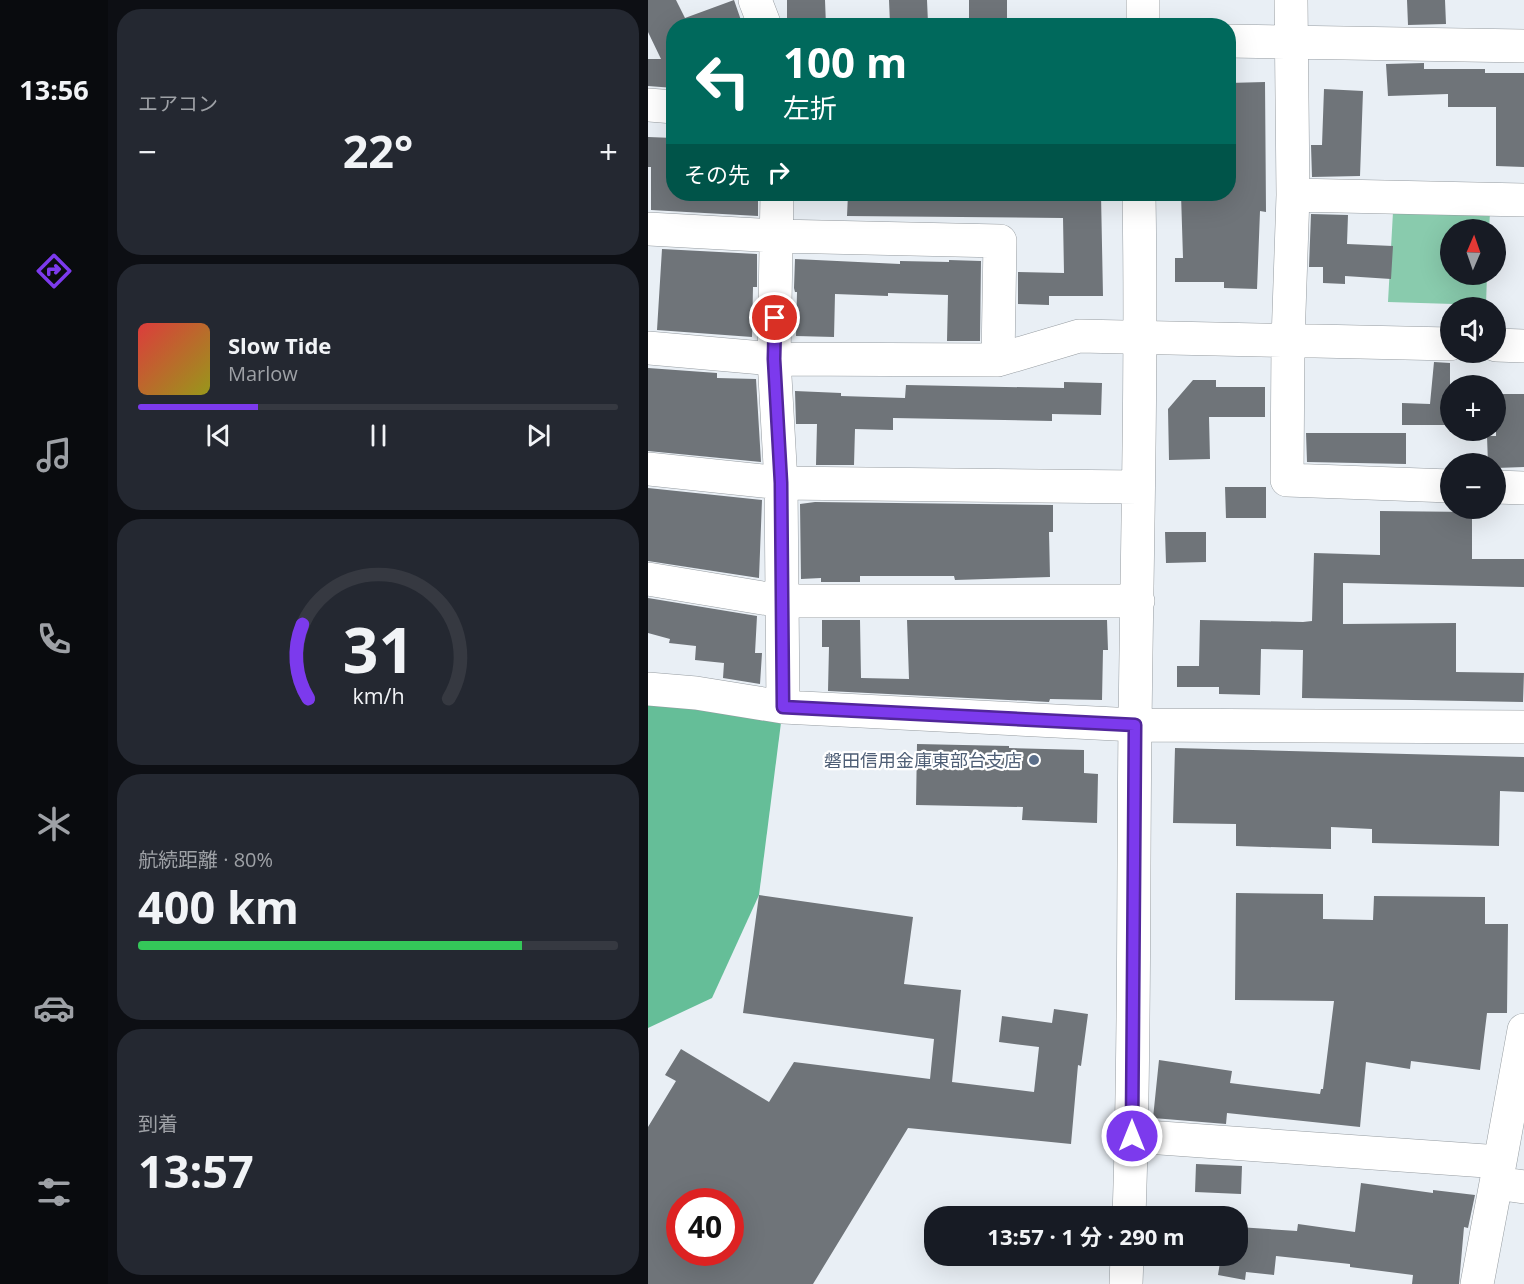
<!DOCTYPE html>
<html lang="ja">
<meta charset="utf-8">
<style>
:root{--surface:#171b24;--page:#242831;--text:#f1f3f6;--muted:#9ea1a6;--line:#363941;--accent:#7c3aed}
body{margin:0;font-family:"Open Sans","Noto Sans JP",sans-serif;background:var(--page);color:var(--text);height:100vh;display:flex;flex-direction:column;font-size:22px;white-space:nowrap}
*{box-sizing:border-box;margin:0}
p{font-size:20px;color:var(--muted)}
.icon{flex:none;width:33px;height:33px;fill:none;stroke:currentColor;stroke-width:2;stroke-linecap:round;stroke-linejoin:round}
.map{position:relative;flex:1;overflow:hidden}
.details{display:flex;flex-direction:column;gap:9px;padding:9px;background:#0d0f14;width:540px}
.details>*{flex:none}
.banner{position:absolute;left:18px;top:18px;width:570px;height:183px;border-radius:24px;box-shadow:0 6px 24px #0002;background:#00695c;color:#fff;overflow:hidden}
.needle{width:39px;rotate:2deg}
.tools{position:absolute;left:792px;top:219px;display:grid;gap:12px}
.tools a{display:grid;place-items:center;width:66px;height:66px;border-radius:50%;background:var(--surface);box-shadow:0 6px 24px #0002;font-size:30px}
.speed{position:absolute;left:18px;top:1188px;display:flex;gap:12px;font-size:30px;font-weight:700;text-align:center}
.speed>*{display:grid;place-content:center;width:78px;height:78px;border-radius:50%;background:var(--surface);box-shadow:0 6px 24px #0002;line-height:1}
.speed .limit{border:9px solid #d22;background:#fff;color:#111}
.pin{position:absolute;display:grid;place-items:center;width:51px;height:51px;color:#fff;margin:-26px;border:3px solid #fff;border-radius:50%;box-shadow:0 2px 6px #0007}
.me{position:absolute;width:66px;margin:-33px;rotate:0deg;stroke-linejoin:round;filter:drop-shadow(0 0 4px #0008)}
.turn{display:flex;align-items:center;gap:21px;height:126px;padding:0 18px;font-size:27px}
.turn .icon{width:78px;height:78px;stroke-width:2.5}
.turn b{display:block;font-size:42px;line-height:51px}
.then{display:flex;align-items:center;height:57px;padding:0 18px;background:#0003;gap:12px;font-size:22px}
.big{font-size:45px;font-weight:700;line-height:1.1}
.details .card{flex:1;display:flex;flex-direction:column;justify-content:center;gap:9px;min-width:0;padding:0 21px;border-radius:24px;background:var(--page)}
.details .dial{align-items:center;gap:0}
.dial svg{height:156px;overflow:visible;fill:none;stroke:var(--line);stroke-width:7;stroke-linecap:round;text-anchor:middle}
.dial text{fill:var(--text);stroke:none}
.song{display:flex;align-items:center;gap:18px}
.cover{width:72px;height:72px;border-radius:9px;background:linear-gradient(135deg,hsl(0 70% 55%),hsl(60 70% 35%))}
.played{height:6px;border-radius:3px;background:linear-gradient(90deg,var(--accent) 25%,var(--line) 25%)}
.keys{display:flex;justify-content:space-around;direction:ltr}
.heat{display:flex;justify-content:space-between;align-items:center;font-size:33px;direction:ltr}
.charge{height:9px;border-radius:4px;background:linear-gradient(90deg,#34c759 80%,var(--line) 0)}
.trip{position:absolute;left:276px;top:1206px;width:324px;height:60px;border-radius:24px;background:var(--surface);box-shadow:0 6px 24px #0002;font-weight:700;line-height:60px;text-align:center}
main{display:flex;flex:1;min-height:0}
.menu{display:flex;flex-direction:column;width:108px;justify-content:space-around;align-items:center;background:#090b0e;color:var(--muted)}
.menu .icon{width:42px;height:42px}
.menu .on{color:var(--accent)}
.menu b{font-size:27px;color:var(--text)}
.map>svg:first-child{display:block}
</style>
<main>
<nav class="menu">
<b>13:56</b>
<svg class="icon on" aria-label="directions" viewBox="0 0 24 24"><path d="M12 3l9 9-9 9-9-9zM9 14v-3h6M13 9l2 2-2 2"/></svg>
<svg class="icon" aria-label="music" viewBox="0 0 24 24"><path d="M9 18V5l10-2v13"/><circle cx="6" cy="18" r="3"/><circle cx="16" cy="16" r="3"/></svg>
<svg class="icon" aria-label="phone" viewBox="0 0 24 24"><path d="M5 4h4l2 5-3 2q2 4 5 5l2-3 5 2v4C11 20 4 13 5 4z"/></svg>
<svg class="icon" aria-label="climate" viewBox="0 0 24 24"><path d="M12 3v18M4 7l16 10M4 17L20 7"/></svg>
<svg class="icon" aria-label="car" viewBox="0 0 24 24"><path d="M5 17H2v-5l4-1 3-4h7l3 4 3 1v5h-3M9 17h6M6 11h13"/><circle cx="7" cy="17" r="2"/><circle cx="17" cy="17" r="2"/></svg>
<svg class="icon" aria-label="filters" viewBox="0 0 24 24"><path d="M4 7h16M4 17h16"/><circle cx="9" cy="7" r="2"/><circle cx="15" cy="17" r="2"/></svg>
</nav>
<section class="details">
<div class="card"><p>エアコン</p>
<div class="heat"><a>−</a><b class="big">22°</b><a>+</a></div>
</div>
<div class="card">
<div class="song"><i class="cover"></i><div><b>Slow Tide</b><p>Marlow</p></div></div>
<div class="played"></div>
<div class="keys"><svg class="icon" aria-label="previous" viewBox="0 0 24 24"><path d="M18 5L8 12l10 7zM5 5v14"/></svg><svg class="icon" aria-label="pause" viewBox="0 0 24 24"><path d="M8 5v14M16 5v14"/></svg><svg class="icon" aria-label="next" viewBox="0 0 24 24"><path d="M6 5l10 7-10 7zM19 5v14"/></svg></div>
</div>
<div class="card dial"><svg viewBox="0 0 100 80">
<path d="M14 69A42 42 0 1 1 86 69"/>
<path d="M14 69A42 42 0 0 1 11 31" stroke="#7c3aed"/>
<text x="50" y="56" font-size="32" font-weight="700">31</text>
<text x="50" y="72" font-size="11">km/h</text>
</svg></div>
<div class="card"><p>航続距離 · 80%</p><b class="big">400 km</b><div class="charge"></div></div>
<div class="card"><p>到着</p><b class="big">13:57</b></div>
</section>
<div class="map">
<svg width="876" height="1284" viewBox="0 0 876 1284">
<rect width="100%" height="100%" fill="#e9eff5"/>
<path fill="#89cbad" d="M 745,212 L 842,213 L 841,229 L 802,230 L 802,274 L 839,275 L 838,305 L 740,302 Z"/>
<path fill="#65be98" d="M 0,690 L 135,707 L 111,895 L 64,998 L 0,1028 Z"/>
<path fill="#6f7479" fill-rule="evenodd" d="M 0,0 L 28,0 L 37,18 L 86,0 L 95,26 L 26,26 L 26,88 L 0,86 L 0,59 L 13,59 L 0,32 Z
M 139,0 L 177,0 L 178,26 L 139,26 Z
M 241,0 L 279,0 L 280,23 L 242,24 Z
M 321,0 L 359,0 L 359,25 L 321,26 Z
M 759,0 L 797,0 L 798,24 L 760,25 Z
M 776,63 L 776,69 L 837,69 L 837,73 L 876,73 L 876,167 L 848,166 L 848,107 L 800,107 L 800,94 L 740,96 L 738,64 Z
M 617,82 L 618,212 L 612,211 L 609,289 L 576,288 L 576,282 L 527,282 L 527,258 L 535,258 L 533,194 L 580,194 L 580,83 Z
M 676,89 L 715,91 L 712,176 L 664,177 L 663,145 L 674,145 Z
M 0,137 L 26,138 L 26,194 L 110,194 L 110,216 L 3,210 L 3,167 L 0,167 Z
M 200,194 L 453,194 L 455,296 L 401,296 L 401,305 L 370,304 L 370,272 L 416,273 L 415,218 L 199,216 Z
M 663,214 L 700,215 L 699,244 L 745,246 L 743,279 L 697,276 L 697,284 L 675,283 L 675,267 L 661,267 Z
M 14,249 L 109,254 L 109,287 L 105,287 L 104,337 L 9,330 Z
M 147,259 L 252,264 L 252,261 L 301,262 L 301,260 L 333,261 L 332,341 L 299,341 L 300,295 L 240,293 L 240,296 L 187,294 L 186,337 L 148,336 L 149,292 L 147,292 L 146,288 Z
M 786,362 L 802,363 L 802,425 L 754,425 L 754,403 L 782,404 Z
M 0,368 L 69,373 L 69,378 L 108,379 L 113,462 L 0,451 Z
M 545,380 L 568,380 L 568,387 L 617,387 L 617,417 L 561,417 L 562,459 L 521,460 L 520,409 Z
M 416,382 L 454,383 L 453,415 L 404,414 L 404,421 L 245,418 L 245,430 L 207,429 L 206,465 L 168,465 L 169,424 L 148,424 L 147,391 L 193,393 L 193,396 L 257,398 L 258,385 L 416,388 Z
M 848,394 L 876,394 L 876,467 L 848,468 L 848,464 L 840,464 L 839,436 L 848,436 Z
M 658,433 L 758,433 L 758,464 L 659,462 Z
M 577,487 L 618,487 L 618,518 L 578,518 Z
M 0,488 L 114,500 L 111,578 L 0,561 Z
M 167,502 L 405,505 L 405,532 L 401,532 L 402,577 L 307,580 L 306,576 L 212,576 L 212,582 L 173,582 L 173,578 L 153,579 L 152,504 Z
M 732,511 L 824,512 L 824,559 L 876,559 L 876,587 L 695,583 L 695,624 L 808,623 L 808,672 L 876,673 L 875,702 L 654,698 L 655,650 L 613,649 L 612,695 L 571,694 L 571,687 L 529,687 L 529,666 L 551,666 L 552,620 L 655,622 L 664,621 L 666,553 L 732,555 Z
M 517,532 L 558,532 L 558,562 L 518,563 Z
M 0,598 L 109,616 L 107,653 L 114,653 L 112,684 L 75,678 L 76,663 L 47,660 L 48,646 L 21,643 L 22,639 L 0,633 Z
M 174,620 L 212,620 L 213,678 L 261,679 L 259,620 L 459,620 L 460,650 L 455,650 L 454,700 L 402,699 L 401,702 L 180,691 L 181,647 L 174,647 Z
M 269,744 L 361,746 L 361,748 L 436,750 L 436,773 L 450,774 L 449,823 L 374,820 L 375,807 L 268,805 Z
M 527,748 L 876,757 L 876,792 L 852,791 L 851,846 L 724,843 L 724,829 L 683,827 L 683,849 L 588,846 L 588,824 L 525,823 Z
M 588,893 L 675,894 L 675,919 L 725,920 L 726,896 L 837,897 L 837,924 L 860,924 L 859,1013 L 839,1013 L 832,1070 L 763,1061 L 762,1069 L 718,1062 L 712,1127 L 579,1113 L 578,1124 L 505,1118 L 511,1060 L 584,1071 L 582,1083 L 672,1094 L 673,1089 L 675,1089 L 686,1001 L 587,1000 Z
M 111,895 L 265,917 L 256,984 L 313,990 L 304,1082 L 386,1092 L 391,1047 L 351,1042 L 354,1016 L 404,1023 L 406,1009 L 440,1014 L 433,1066 L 430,1065 L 423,1144 L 260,1128 L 165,1284 L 0,1284 L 0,1127 L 28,1081 L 17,1075 L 33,1049 L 121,1102 L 146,1062 L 282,1079 L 286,1039 L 95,1013 ZM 32,1202 L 82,1202 L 82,1252 L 32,1252 Z
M 548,1164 L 594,1166 L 593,1194 L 547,1192 Z
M 713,1183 L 785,1193 L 785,1190 L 827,1195 L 820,1228 L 816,1227 L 811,1284 L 764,1284 L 765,1275 L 702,1267 L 702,1264 L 628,1256 L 626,1275 L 598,1272 L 597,1280 L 570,1275 L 573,1256 L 590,1256 L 590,1227 L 649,1231 L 650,1224 L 707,1232 Z"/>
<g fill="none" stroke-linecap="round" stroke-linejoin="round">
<g stroke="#969ca1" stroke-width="34">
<path id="minor" d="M 107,0 L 117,26
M 643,0 L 645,195 L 640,341 L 639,480 L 802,486
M 495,26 L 495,0
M 580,41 L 876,46
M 0,105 L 26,107
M 129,194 L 126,359 L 133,483 L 135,707
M 645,195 L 876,200
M 0,229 L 129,236 L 352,241 L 350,360
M 848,345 L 876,346
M 0,348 L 126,359 L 350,360 L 431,336 L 802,344
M 0,469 L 133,483 L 490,487
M 848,487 L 876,488
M 0,579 L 133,601 L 490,601
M 0,689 L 48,693 L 135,707 L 487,725 L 876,727
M 484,1136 L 852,1162 L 829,1284
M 852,1162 L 876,1030
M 848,1183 L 876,1187
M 481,1216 C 487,1054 485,891 487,728 C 489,550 494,372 491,194
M 478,1284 L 479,1256"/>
</g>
<use href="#minor" stroke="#fff" stroke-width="33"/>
</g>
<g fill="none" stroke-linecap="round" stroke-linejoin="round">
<g stroke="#51269a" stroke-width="15">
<path id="route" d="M 127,318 L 126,359 L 133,483 L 135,707 L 487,725 L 484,1136"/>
</g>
<use href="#route" stroke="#7c3aed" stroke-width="10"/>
</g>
<circle fill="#5c6f8a" stroke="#fff" stroke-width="2" cx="386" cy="760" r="6"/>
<g text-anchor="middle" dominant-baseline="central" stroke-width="4.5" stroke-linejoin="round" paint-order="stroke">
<g font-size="18" fill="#4e5e75" stroke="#fff" text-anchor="end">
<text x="374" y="760">磐田信用金庫東部台支店</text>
</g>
</g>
</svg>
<div class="tools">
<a><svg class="needle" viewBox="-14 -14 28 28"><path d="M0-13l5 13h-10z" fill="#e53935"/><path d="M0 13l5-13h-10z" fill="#9ea1a6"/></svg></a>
<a><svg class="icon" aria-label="sound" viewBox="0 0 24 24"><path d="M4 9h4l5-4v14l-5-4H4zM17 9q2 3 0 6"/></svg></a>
<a>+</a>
<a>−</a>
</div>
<div class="speed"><div class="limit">40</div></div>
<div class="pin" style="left:127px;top:318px;background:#d93025"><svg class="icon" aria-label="arrive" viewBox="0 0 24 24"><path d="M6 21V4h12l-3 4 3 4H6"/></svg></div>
<svg class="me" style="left:484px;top:1136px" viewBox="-20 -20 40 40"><circle r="17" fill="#7c3aed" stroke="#fff" stroke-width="3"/><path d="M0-11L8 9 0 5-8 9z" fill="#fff"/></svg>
<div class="trip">13:57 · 1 分 · 290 m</div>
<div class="banner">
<div class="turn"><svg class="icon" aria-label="left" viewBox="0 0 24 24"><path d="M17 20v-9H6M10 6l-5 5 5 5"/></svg><div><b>100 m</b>左折</div></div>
<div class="then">その先<svg class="icon" aria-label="right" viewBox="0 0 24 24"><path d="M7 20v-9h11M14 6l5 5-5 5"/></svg></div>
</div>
</div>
</main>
